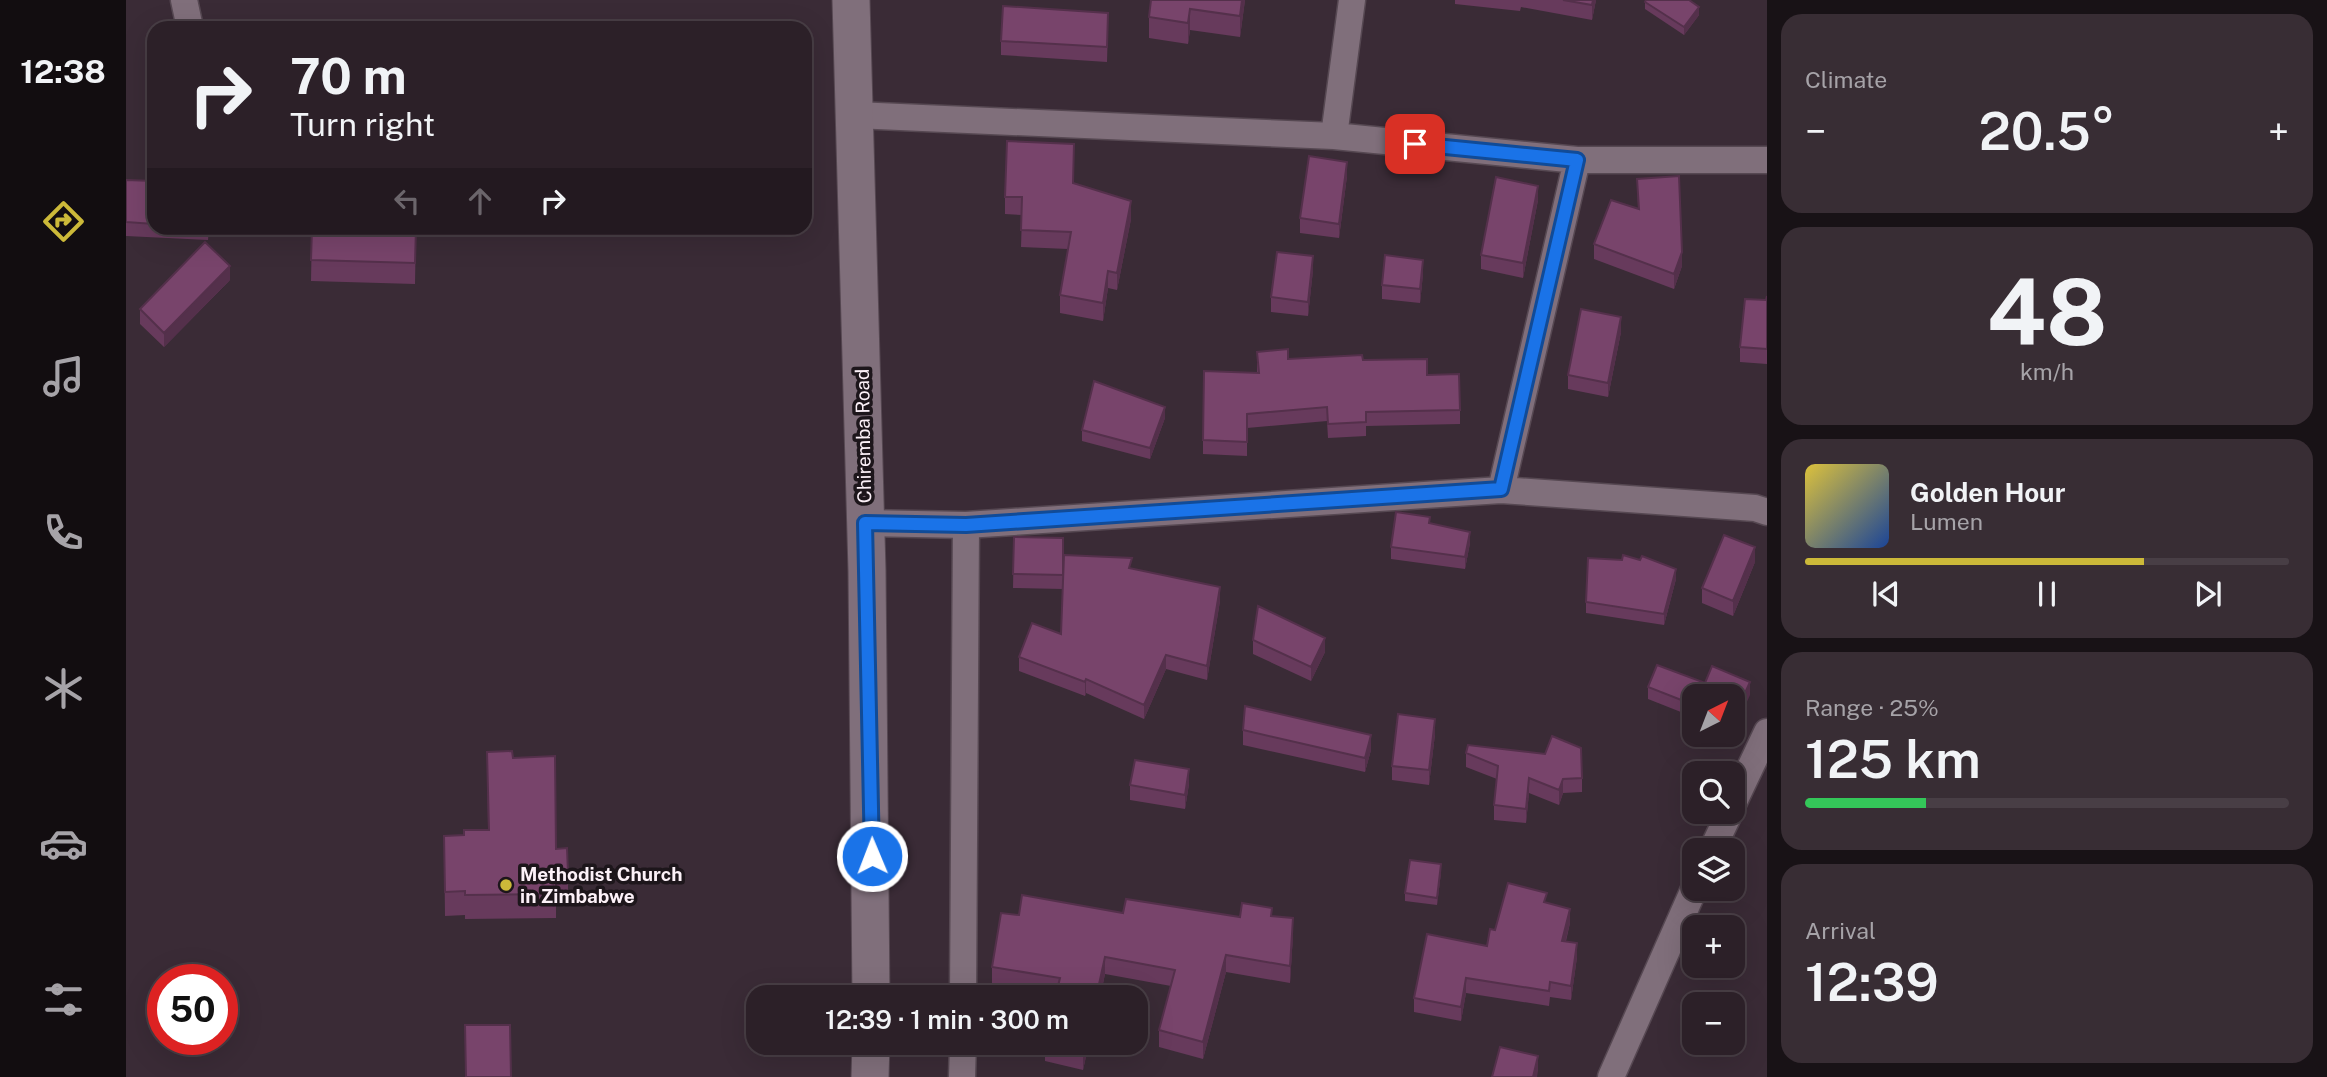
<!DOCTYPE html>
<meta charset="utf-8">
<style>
:root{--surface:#2c2028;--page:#382d34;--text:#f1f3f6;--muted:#a6a3a8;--line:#483e45;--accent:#ccb939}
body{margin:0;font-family:"Public Sans",sans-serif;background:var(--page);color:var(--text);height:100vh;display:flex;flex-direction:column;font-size:26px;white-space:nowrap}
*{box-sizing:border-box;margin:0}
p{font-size:23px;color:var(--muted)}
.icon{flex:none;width:38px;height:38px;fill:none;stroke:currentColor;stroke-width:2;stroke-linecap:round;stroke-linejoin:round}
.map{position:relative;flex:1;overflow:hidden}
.drawer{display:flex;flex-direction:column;gap:14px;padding:14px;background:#181216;width:560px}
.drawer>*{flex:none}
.top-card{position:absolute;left:21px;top:21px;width:665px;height:214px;border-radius:21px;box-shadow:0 7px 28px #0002,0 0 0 2px var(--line);background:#2c2028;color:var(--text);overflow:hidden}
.needle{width:46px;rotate:42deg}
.controls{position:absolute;left:1556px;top:684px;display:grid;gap:14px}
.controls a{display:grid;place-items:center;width:63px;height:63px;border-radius:14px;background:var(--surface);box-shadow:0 7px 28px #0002,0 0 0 2px var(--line);font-size:35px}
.speed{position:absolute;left:21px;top:964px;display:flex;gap:14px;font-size:35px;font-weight:700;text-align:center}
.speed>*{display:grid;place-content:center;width:91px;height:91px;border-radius:50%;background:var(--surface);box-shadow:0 7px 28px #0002,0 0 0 2px var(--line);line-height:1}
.speed .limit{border:10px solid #d22;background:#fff;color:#111}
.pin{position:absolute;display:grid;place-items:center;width:60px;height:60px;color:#fff;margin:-30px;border-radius:14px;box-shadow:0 4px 10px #0006}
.me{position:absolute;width:77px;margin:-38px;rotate:359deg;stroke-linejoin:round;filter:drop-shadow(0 0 5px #0008)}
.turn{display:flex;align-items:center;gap:24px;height:147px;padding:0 28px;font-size:32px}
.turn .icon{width:91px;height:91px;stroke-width:2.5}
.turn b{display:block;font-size:49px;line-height:60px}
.lanes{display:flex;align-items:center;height:66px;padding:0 28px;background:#0003;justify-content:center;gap:35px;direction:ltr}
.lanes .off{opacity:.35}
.big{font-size:52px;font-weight:600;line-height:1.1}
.drawer .card{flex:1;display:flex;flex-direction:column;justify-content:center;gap:10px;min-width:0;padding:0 24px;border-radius:21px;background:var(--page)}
.drawer .dial{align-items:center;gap:0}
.dial b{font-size:91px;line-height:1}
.song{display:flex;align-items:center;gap:21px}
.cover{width:84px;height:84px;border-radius:10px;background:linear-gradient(135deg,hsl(50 70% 55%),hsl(220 70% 35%))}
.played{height:7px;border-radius:4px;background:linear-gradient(90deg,var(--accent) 70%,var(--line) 70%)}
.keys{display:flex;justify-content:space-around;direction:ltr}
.heat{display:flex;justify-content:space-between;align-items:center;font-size:38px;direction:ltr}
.charge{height:10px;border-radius:5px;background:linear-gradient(90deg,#34c759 25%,var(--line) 0)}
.trip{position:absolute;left:620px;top:985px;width:402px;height:70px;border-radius:21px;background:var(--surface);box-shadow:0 7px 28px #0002,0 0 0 2px var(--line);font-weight:600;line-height:70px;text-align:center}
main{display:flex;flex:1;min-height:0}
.tab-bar{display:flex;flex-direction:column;width:126px;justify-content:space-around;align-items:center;background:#120d10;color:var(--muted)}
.tab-bar .icon{width:49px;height:49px}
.tab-bar .active{color:var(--accent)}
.tab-bar b{font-size:32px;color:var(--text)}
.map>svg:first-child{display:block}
</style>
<main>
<nav class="tab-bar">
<b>12:38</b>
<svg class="icon active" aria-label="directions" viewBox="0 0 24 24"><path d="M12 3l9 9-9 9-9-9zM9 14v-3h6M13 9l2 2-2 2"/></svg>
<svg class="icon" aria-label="music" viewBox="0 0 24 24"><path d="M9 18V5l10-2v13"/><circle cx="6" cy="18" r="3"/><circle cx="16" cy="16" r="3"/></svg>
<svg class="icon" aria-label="phone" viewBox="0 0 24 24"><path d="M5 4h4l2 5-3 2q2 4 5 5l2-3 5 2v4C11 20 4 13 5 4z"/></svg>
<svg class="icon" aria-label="climate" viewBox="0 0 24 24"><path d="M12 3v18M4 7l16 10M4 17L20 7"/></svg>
<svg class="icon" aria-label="car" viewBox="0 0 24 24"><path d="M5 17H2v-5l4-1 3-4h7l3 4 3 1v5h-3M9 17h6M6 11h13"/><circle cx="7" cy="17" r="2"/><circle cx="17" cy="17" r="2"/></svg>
<svg class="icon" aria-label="filters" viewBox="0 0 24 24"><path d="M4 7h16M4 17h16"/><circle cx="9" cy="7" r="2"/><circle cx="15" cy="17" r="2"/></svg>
</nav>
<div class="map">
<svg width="1641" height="1077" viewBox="0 0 1641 1077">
<rect width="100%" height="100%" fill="#3a2b36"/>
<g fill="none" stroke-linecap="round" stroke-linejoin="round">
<g stroke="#564852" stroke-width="29">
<path id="street" d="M 58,0 L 64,28
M 729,115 L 1208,136 L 1451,160 L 1641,160
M 1208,136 L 1226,0
M 1375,490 L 1451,160
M 739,523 L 840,525 L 1375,490 L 1629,508 L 1641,512
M 1606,806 L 1641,732
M 1586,850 L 1604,812
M 837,998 L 840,525
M 836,1077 L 837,1043
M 1485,1077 L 1568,889"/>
</g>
<g stroke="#564852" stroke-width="39">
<path id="secondary" d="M 725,0 L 741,571 L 745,998
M 744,1077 L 745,1043"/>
</g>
<use href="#street" stroke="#806f7b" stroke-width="26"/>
<use href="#secondary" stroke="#806f7b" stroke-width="37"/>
</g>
<path fill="#673a5c" d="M 1119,0 L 1114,37 L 1064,30 L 1062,44 L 1023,38 L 1023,17 Z
M 1329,0 L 1470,0 L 1466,20 L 1395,7 L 1394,11 L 1329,4 Z
M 1519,2 L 1573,15 L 1558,35 L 1519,9 Z
M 982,27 L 981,62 L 875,55 L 875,41 Z
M 948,161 L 947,183 L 1005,219 L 991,290 L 982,288 L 977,321 L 934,313 L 934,295 L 942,249 L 895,247 L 896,215 L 879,214 L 879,197 Z
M 1221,176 L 1213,238 L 1174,233 L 1174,218 Z
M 1511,179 L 1556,266 L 1548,289 L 1468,259 L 1468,244 L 1512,209 Z
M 0,180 L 28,181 L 28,228 L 83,228 L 82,240 L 0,236 Z
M 1412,200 L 1397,278 L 1355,269 L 1355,255 Z
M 186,228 L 290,228 L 289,284 L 185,281 Z
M 1187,270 L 1182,316 L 1145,312 L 1145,297 Z
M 1297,274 L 1294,303 L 1256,299 L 1256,285 Z
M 104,280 L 38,347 L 14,324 L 14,309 Z
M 1641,296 L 1641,364 L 1614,362 L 1614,347 L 1640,300 Z
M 1495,332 L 1482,397 L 1442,389 L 1442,375 Z
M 1131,352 L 1162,359 L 1237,360 L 1301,375 L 1334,410 L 1334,424 L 1240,426 L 1240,436 L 1202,438 L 1201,421 L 1121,428 L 1121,456 L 1077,454 L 1077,440 L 1131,373 Z
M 1039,418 L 1024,459 L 956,441 L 956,430 Z
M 888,537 L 937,538 L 937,577 L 1006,569 L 1094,601 L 1081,680 L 1040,669 L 1018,719 L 960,693 L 959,696 L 893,671 L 893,657 L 935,634 L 937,589 L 887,588 Z
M 1344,543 L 1339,569 L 1265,559 L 1265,547 Z
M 1629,562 L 1607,616 L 1576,603 L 1576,588 Z
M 1550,579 L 1538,625 L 1460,613 L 1460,602 Z
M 1127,640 L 1199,652 L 1185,681 L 1127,654 Z
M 1579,683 L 1624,695 L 1568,696 L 1568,735 L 1606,735 L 1601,749 L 1563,733 L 1563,721 L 1565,716 L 1522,699 L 1522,687 Z
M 1117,730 L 1245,750 L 1239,772 L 1117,745 Z
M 1309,734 L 1303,785 L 1266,780 L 1266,766 Z
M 361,752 L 387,758 L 442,873 L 442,897 L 430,898 L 430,918 L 339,919 L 339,915 L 319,916 L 318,836 L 338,835 L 362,830 Z
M 1340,753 L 1456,778 L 1456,792 L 1437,793 L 1433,805 L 1403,793 L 1400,823 L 1368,820 L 1368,805 L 1371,779 L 1340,767 Z
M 1063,784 L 1059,809 L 1004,800 L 1004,785 Z
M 1315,872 L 1311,905 L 1279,901 L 1279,893 Z
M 1421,903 L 1444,923 L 1440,941 L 1451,957 L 1445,1000 L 1424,997 L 1423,1006 L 1340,993 L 1335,1021 L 1288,1012 L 1288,998 L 1361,946 L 1369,930 Z
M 997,913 L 1114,917 L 1146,917 L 1167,935 L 1164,983 L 1100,972 L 1077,1059 L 1033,1047 L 1033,1030 L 1045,986 L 979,974 L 974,998 L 929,998 L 930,994 L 866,984 L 866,967 L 893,915 Z
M 919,1043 L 963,1043 L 957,1070 L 919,1061 Z"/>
<path fill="#54304b" d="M 1116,0 L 1119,0 L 1114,37 L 1114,16 Z
M 1467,0 L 1470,0 L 1466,20 L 1466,5 Z
M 1573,7 L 1573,15 L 1558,35 L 1558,27 Z
M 1064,9 L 1064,30 L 1062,44 L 1062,23 Z
M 1221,162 L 1221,176 L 1213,238 L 1213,224 Z
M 1412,186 L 1412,200 L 1397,278 L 1397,263 Z
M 1005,201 L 1005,219 L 991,290 L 991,273 Z
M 1556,252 L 1556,266 L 1548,289 L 1548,274 Z
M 1187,256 L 1187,270 L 1182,316 L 1182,302 Z
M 1297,260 L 1297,274 L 1294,303 L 1294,289 Z
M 104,266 L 104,280 L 38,347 L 38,333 Z
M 982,271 L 982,288 L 977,321 L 977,303 Z
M 1495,317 L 1495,332 L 1482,397 L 1482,383 Z
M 1039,407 L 1039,418 L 1024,459 L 1024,448 Z
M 1344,532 L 1344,543 L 1339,569 L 1339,557 Z
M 1629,547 L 1629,562 L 1607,616 L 1607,601 Z
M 1550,569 L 1550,579 L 1538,625 L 1538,614 Z
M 1094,587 L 1094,601 L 1081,680 L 1081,666 Z
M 1199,638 L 1199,652 L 1185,681 L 1185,667 Z
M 1040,655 L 1040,669 L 1018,719 L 1018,705 Z
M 960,679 L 960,693 L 959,696 L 959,682 Z
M 1624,682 L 1624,695 L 1606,735 L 1606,722 Z
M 1309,719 L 1309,734 L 1303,785 L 1303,770 Z
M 1245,735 L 1245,750 L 1239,772 L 1239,758 Z
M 1601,735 L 1606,735 L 1601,749 Z
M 1063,769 L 1063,784 L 1059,809 L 1059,795 Z
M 1403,778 L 1403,793 L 1400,823 L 1400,809 Z
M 1437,779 L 1437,793 L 1433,805 L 1433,790 Z
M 1315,864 L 1315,872 L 1311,905 L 1311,898 Z
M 1444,909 L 1444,923 L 1436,955 L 1436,941 Z
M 1167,918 L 1167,935 L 1164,983 L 1164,966 Z
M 1451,943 L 1451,957 L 1445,1000 L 1445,986 Z
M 1100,955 L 1100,972 L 1077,1059 L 1077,1042 Z
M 979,957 L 979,974 L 974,998 L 970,998 Z
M 1340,978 L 1340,993 L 1335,1021 L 1335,1007 Z
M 959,1043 L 963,1043 L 957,1070 L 957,1053 Z
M 1412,1056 L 1412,1071 L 1411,1077 L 1407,1077 Z"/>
<path fill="#78446b" stroke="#54304b" stroke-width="2" d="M 1025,0 L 1116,0 L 1114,16 L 1064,9 L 1062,23 L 1023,17 Z
M 1437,0 L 1467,0 L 1466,5 Z
M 1520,0 L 1563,0 L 1573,7 L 1558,27 L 1519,2 Z
M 877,6 L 982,13 L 981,47 L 875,41 Z
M 881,141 L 948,144 L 947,183 L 1005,201 L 991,273 L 982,271 L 977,303 L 934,295 L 945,232 L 895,230 L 896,197 L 879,197 Z
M 1183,156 L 1221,162 L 1213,224 L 1174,218 Z
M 1553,176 L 1556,252 L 1548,274 L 1468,244 L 1485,200 L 1513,209 L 1511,179 Z
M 1370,177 L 1412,186 L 1397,263 L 1355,255 Z
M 0,180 L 28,181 L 28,224 L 0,222 Z
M 186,228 L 290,228 L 289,263 L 185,260 Z
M 79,242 L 104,266 L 38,333 L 14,309 Z
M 1151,252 L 1187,256 L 1182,302 L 1145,297 Z
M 1259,255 L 1297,260 L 1294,289 L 1256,285 Z
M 1641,296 L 1641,349 L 1614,347 L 1619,299 L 1640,300 Z
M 1455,309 L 1495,317 L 1482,383 L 1442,375 Z
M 1162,349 L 1162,359 L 1236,355 L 1237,360 L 1301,359 L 1301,375 L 1333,374 L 1334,410 L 1240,412 L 1240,422 L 1202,424 L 1201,407 L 1121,414 L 1121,442 L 1077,440 L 1078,371 L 1133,373 L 1131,352 Z
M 968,381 L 1039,407 L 1024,448 L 956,430 Z
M 1270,512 L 1304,517 L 1303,523 L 1344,532 L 1339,557 L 1265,547 Z
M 1598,535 L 1629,547 L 1607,601 L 1576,588 Z
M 888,537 L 937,538 L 937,575 L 887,574 Z
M 938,555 L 1006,558 L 1003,568 L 1094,587 L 1081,666 L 1040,655 L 1018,705 L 960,679 L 959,682 L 893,657 L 906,623 L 935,634 Z
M 1497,555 L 1514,560 L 1516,556 L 1550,569 L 1538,614 L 1460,602 L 1462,558 L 1496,560 Z
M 1132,606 L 1199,638 L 1185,667 L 1127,640 Z
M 1531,665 L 1579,683 L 1586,666 L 1624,682 L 1606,722 L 1606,696 L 1568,696 L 1568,705 L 1522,687 Z
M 1119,706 L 1245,735 L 1239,758 L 1117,730 Z
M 1568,708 L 1568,723 L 1563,721 Z
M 1272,714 L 1309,719 L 1303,770 L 1266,766 Z
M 1426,736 L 1455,748 L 1456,778 L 1437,779 L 1433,790 L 1403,778 L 1400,809 L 1368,805 L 1372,766 L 1340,753 L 1342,745 L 1419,754 Z
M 386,751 L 387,758 L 429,756 L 430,849 L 441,848 L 442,873 L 430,874 L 430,894 L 339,895 L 339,891 L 319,892 L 318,836 L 338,835 L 338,830 L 363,830 L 361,752 Z
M 1009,760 L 1063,769 L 1059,795 L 1004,785 Z
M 1284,860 L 1315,864 L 1311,898 L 1279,893 Z
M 1382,883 L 1421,893 L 1418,902 L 1444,909 L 1436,941 L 1451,943 L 1445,986 L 1424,982 L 1423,991 L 1340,978 L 1335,1007 L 1288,998 L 1301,934 L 1361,946 L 1364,929 L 1369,930 Z
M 896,895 L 997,913 L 1000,899 L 1114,917 L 1116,903 L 1146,908 L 1145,916 L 1167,918 L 1164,966 L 1100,955 L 1077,1042 L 1033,1030 L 1049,970 L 979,957 L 970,998 L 929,998 L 934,978 L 866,967 L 875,913 L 893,915 Z
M 339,1025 L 384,1025 L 385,1077 L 340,1077 Z
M 919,1043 L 959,1043 L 957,1053 L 919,1044 Z
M 1374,1047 L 1412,1056 L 1407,1077 L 1366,1077 Z"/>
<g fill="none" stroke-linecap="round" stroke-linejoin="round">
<g stroke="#114b97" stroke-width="18">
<path id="route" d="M 746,856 L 739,523 L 840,525 L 1375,489 L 1451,160 L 1289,144"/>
</g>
<use href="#route" stroke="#1a73e8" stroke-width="12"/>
</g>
<circle fill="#ccb939" stroke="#1d161b" stroke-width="2.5" cx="380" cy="885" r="7"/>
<g text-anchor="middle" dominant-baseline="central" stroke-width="7" stroke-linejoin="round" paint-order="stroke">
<g font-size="19" fill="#fcf1f8" stroke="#1d161b">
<text transform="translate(737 436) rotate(-91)">Chiremba Road</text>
</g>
<g font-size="19" font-weight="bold" fill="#fcf1f8" stroke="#1d161b" text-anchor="start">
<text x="394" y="874">Methodist Church<tspan x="394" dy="22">in Zimbabwe</tspan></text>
</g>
</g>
</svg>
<div class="controls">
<a><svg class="needle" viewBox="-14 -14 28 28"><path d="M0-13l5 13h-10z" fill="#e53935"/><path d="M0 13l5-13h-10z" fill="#a6a3a8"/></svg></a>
<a><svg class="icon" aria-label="search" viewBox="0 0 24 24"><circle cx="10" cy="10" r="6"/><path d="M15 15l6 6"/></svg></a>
<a><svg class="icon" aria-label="layers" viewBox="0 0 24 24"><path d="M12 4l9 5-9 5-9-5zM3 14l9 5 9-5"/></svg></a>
<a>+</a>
<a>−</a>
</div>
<div class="speed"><div class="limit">50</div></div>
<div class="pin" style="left:1289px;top:144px;background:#d93025"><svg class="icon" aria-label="arrive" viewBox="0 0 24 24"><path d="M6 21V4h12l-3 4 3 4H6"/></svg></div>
<svg class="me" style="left:746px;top:856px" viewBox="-20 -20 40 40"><circle r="17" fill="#1a73e8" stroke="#fff" stroke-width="3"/><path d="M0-11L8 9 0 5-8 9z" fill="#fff"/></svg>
<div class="trip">12:39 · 1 min · 300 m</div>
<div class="top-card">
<div class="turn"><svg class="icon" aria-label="right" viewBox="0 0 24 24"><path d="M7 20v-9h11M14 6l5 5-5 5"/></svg><div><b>70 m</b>Turn right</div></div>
<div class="lanes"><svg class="icon off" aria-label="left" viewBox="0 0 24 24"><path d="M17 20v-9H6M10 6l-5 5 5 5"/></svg><svg class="icon off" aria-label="ahead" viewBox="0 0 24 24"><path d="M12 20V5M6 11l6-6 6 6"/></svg><svg class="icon" aria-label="right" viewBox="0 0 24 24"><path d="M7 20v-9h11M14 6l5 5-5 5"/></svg></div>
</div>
</div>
<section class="drawer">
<div class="card"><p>Climate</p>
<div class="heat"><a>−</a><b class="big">20.5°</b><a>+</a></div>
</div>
<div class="card dial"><b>48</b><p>km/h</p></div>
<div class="card">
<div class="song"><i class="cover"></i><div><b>Golden Hour</b><p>Lumen</p></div></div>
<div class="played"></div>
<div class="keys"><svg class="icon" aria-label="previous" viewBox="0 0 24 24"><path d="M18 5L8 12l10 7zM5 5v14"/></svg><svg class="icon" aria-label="pause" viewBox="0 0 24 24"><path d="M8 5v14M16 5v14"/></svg><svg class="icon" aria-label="next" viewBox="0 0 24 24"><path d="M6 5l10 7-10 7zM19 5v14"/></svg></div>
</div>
<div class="card"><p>Range · 25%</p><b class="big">125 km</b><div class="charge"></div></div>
<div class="card"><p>Arrival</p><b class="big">12:39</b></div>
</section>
</main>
